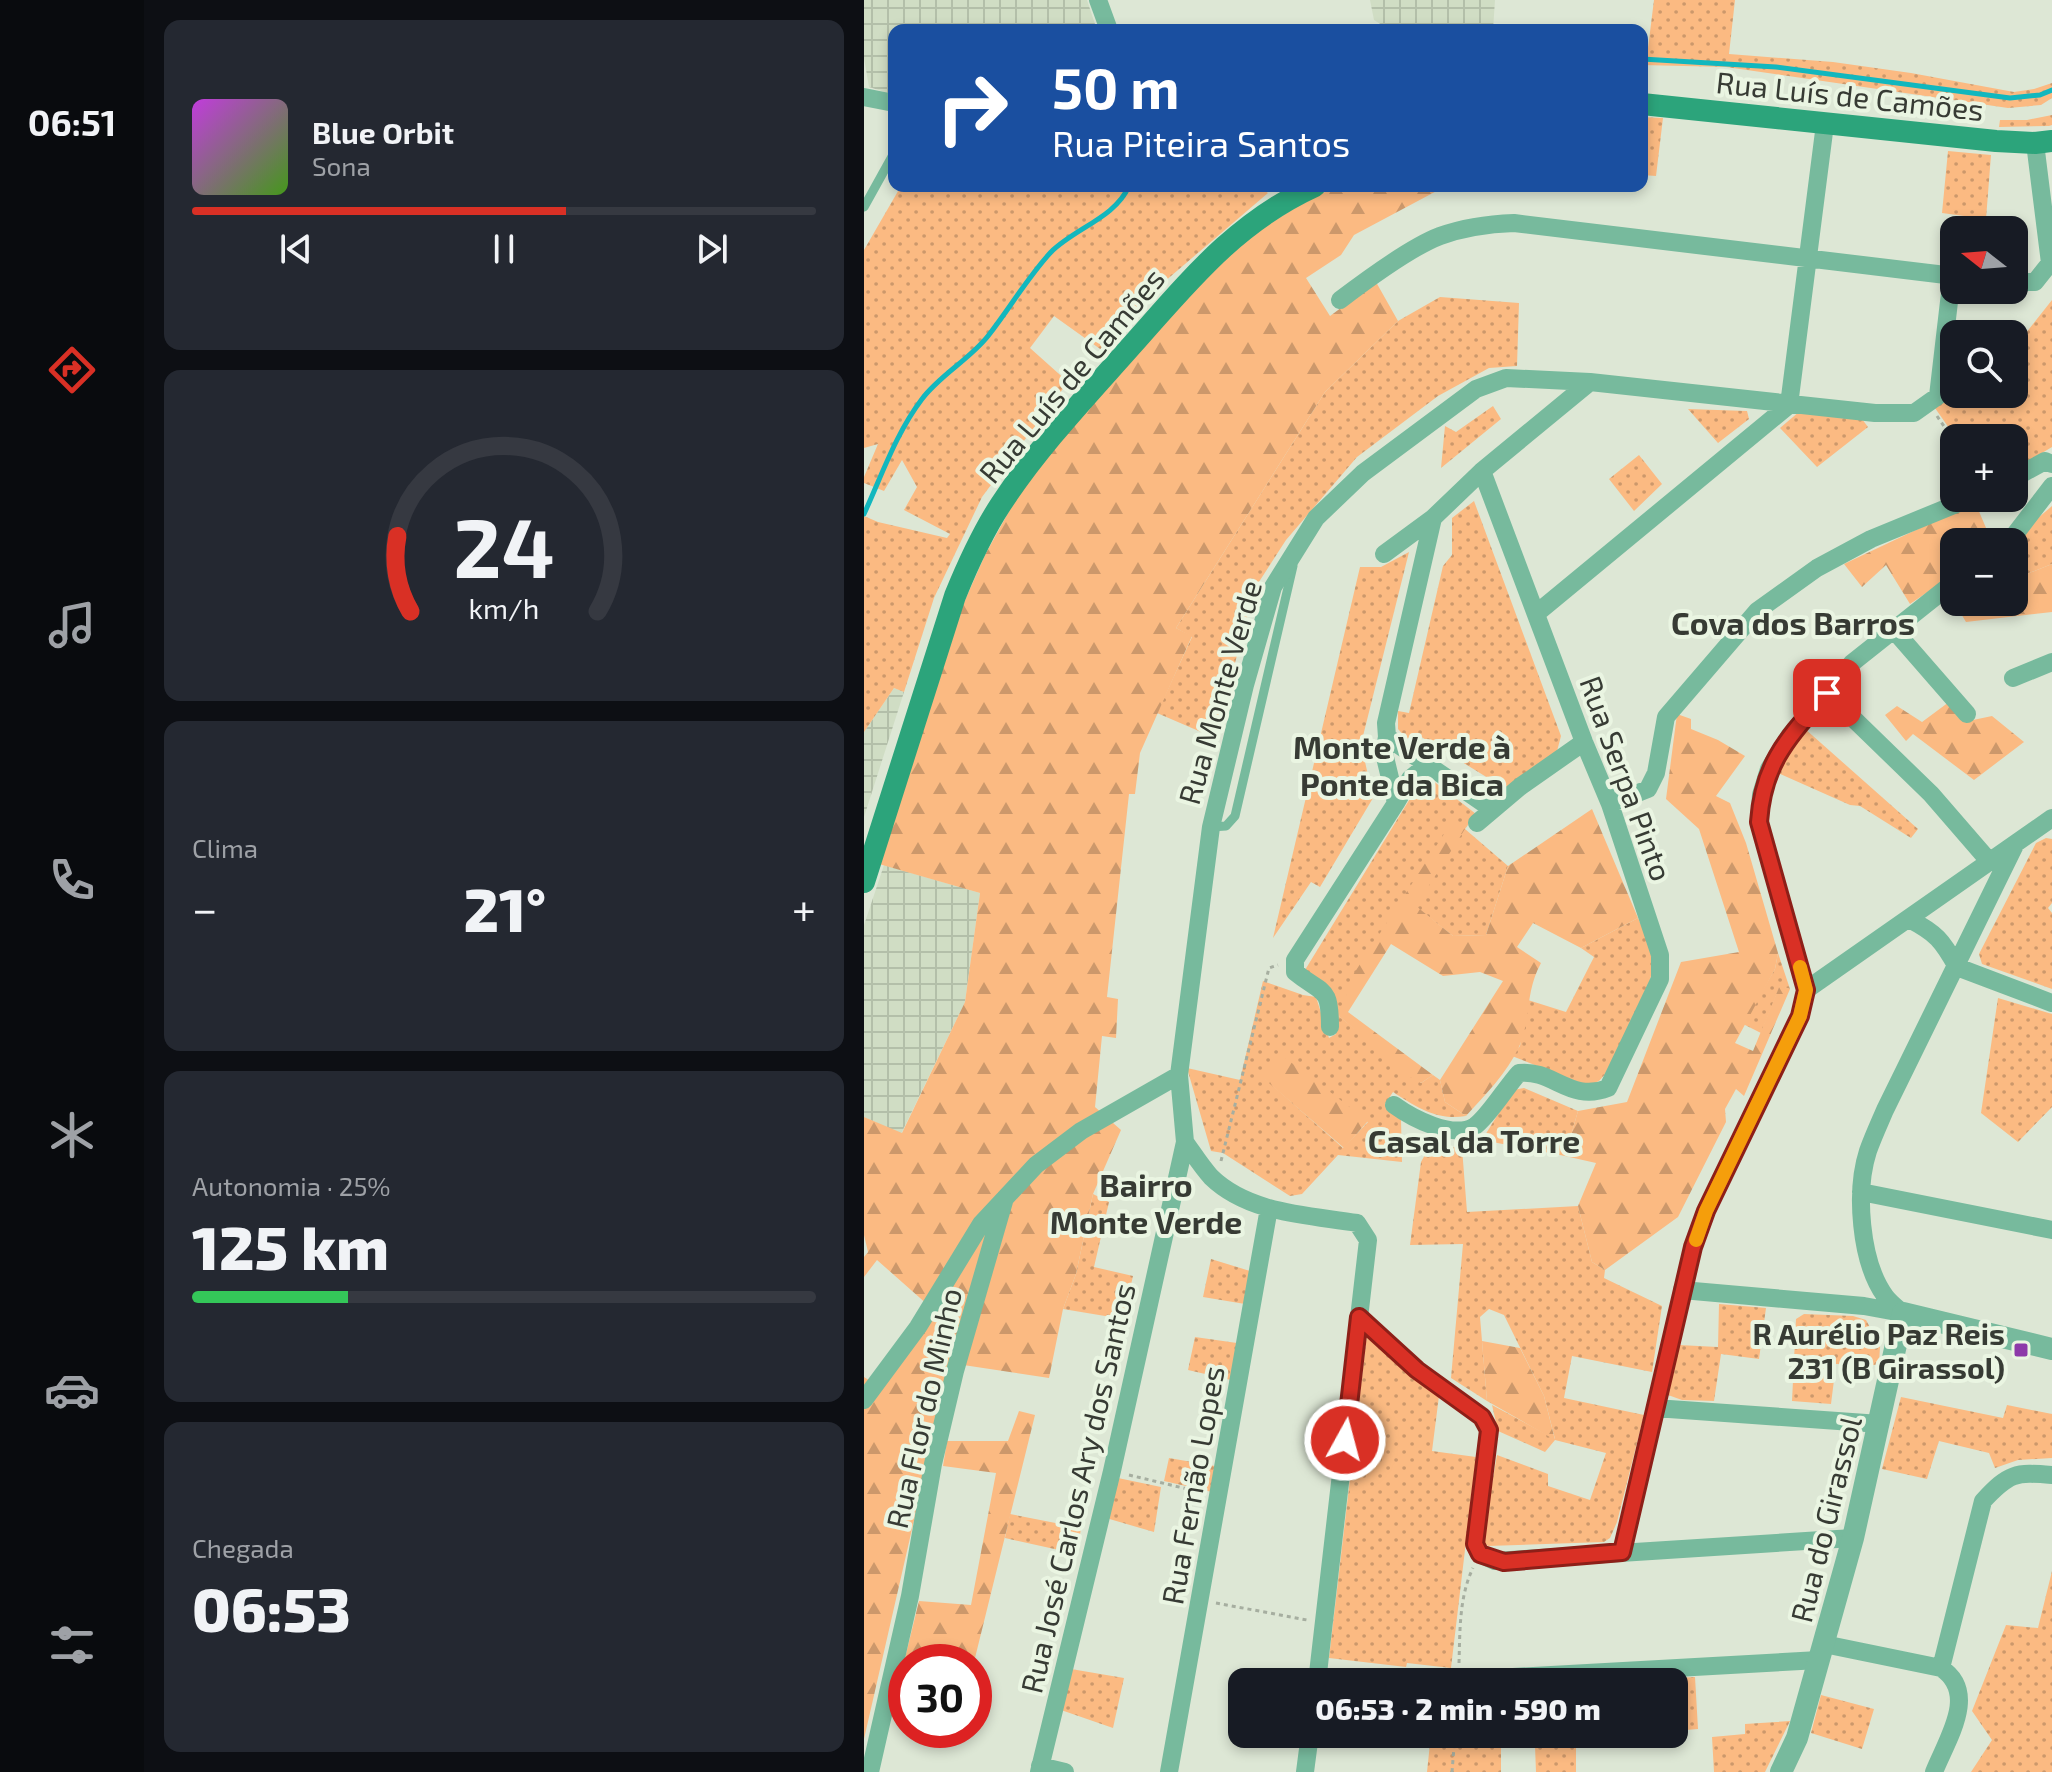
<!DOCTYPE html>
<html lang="pt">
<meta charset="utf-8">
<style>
:root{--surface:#171b24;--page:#242831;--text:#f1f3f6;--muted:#9ea1a6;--line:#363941;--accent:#d93025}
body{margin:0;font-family:"Exo 2",sans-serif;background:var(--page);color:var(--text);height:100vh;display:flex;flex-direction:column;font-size:30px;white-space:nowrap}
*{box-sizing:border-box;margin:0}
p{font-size:26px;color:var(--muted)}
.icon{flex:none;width:44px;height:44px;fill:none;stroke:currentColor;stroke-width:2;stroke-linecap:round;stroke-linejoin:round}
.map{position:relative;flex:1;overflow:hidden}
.drawer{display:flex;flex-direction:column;gap:20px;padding:20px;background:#0d0f14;width:720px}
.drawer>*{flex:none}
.top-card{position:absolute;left:24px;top:24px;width:760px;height:168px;border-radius:16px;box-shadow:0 4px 12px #0003;background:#1a4fa0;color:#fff;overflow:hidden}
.needle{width:52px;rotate:287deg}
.controls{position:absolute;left:1076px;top:216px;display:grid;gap:16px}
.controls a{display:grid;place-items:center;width:88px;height:88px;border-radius:16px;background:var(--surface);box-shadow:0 4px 12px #0003;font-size:40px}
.speed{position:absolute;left:24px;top:1644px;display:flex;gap:16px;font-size:40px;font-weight:700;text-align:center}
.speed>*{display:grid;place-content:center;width:104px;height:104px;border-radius:50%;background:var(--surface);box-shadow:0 4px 12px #0003;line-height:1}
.speed .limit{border:12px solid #d22;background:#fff;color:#111}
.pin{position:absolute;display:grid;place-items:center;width:68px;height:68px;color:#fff;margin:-34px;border-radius:16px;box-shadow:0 4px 12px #0006}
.me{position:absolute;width:88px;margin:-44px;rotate:7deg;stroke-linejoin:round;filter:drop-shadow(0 0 6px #0008)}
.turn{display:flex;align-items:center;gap:28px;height:168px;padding:0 32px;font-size:36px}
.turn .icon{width:104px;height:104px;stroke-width:2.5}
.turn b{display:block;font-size:56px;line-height:68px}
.big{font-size:60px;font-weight:800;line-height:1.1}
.drawer .card{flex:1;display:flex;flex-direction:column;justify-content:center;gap:12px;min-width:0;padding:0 28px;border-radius:16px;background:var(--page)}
.drawer .dial{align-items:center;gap:0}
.dial svg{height:208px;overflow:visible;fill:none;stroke:var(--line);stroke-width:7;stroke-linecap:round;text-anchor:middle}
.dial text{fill:var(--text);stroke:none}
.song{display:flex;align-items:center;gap:24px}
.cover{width:96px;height:96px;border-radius:12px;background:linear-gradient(135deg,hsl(290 70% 55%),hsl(100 70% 35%))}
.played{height:8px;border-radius:4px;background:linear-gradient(90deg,var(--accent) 60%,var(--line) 60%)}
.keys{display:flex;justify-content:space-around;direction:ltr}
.heat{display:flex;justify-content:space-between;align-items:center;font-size:44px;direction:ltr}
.charge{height:12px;border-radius:6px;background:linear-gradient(90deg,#34c759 25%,var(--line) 0)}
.trip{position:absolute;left:364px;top:1668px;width:460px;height:80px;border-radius:16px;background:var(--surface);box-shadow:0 4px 12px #0003;font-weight:800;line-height:80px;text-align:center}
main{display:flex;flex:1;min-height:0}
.dock{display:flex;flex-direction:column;width:144px;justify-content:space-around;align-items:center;background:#090b0e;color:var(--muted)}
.dock .icon{width:56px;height:56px}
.dock .on{color:var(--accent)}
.dock b{font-size:36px;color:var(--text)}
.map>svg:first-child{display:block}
</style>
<main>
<nav class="dock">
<b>06:51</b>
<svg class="icon on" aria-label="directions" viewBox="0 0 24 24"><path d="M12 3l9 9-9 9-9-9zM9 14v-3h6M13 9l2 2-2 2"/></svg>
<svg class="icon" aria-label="music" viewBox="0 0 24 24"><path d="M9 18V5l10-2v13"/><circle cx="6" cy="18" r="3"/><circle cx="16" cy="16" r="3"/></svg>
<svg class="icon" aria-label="phone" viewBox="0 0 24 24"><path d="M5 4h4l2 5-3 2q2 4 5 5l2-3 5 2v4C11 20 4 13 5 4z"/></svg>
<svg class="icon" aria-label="climate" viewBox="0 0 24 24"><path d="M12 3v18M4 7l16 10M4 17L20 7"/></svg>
<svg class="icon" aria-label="car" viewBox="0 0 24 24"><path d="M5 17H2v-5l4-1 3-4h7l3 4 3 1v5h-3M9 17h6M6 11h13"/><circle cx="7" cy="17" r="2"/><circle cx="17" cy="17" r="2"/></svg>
<svg class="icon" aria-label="filters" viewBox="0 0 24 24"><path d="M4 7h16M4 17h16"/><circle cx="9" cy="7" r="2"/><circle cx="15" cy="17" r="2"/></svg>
</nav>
<section class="drawer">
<div class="card">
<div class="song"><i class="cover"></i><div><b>Blue Orbit</b><p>Sona</p></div></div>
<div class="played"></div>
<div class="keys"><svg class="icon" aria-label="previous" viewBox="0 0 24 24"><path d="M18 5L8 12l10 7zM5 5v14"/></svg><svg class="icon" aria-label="pause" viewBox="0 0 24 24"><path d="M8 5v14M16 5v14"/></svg><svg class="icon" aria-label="next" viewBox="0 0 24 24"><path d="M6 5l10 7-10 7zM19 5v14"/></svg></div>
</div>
<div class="card dial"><svg viewBox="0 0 100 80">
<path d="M14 69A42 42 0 1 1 86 69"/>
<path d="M14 69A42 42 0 0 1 9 40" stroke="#d93025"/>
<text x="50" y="56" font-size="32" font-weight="700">24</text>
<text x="50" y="72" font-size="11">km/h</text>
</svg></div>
<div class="card"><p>Clima</p>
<div class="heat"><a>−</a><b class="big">21°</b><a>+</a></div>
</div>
<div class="card"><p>Autonomia · 25%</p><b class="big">125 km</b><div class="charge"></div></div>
<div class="card"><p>Chegada</p><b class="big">06:53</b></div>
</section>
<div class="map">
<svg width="1188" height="1772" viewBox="0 0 1188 1772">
<defs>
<pattern id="industrial-grid" width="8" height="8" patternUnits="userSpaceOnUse" patternTransform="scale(2)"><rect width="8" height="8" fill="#d0ddc4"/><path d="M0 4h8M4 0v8" fill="none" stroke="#b3bfa9"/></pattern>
<pattern id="grass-dots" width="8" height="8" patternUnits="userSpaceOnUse" patternTransform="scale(2)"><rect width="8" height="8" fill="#fbba82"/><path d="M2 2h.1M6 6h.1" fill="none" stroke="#cc986b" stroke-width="1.8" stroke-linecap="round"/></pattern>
<pattern id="forest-firs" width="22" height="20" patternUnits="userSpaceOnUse" patternTransform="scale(2)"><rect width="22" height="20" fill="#fbba82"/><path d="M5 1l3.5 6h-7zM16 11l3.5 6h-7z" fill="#cc986b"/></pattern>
</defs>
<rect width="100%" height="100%" fill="#dde7d5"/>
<path fill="url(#industrial-grid)" d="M 0,0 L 223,0 L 233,30 L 30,30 L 30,95 L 5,87 L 0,58 Z
M 506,0 L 631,0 L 629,30 L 526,30 L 510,20 Z
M 30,688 L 40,692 L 0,817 L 0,732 Z
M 20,865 L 116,893 L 101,1002 L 37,1134 L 0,1117 L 0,925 Z"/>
<path fill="url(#grass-dots)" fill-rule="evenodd" d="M 790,0 L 871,0 L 865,54 L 969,62 L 1047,73 L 1150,92 L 1170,89 L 1188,83 L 1188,98 L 1177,105 L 1144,108 L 862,67 L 778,65 L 778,48 L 784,48 Z
M 1188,115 L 1188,125 L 1185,126 L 1135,127 L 1136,120 L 1163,120 Z
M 778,117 L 799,118 L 792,176 L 778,175 Z
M 1084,151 L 1127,155 L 1122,219 L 1078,213 Z
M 37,186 L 394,186 L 404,193 L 293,288 L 239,351 L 190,316 L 166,348 L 204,382 L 118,497 L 70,598 L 40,692 L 30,688 L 0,732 L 0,516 L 14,522 L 83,538 L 86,534 L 40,510 L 53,487 L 38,460 L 20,491 L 0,483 L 0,477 L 14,444 L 0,448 L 0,250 Z
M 576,297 L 655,303 L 653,366 L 625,368 L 574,396 L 493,457 L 422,540 L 391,588 L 351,738 L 293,713 L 328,637 L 312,628 L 461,392 L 534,321 Z
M 1188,300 L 1188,447 L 1150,470 L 1150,438 L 1092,438 L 1071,408 L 1091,394 L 1150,394 L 1150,348 Z
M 629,406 L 637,419 L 577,468 L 581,426 L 592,432 Z
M 824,409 L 883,411 L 885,419 L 854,443 Z
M 936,411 L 998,419 L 1004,427 L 953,467 L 916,428 Z
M 775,455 L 798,484 L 770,511 L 745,479 Z
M 610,501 L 697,736 L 692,755 L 631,795 L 620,791 L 624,778 L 551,733 L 543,739 L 534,729 L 534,711 L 545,713 L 579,566 L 588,555 L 588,518 Z
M 1188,506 L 1188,564 L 1150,579 L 1150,542 L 1146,542 Z
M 545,552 L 499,736 L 498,748 L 509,798 L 456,887 L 447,882 L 409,938 L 496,567 L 517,567 Z
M 940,728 L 1054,829 L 1047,838 L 996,806 L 986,805 L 912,772 Z
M 568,780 L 612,814 L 601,829 L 644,866 L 622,935 L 589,936 L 551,906 L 600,829 L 475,1016 L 557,1083 L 569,1075 L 576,1080 L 581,1102 L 602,1116 C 573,1121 552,1107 529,1092 L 521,1104 L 537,1120 L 538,1162 L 474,1155 L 438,1194 L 426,1196 L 359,1153 L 347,1151 L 323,1068 L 376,1080 L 399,981 L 439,995 L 452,997 L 465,1038 L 472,1034 L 452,979 L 441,970 L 555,784 ZM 399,1077 L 504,1122 L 479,1148 Z
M 1182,838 L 1188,839 L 1188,903 L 1184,908 L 1188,913 L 1188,989 L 1118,964 L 1115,954 L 1172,843 Z
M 774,918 C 779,930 786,942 788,954 C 793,990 759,1040 743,1072 L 735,1081 L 724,1086 L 648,1056 L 656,1046 L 664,1000 L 702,1012 L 730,957 L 717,948 Z
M 914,953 L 926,989 L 916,986 L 897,1033 L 879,1024 L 911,969 Z
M 1134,998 L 1188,1014 L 1188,1107 L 1154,1142 L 1117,1113 Z
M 660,1088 L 714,1111 L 701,1156 L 618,1140 L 649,1090 Z
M 567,1144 L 598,1148 L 603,1212 L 714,1206 L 728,1262 L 741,1270 L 740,1278 L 798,1306 L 788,1372 L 708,1356 L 700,1398 L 780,1415 L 753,1522 L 746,1538 L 740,1542 L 624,1546 L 618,1541 L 633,1455 L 684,1474 L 684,1486 L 726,1500 L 742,1453 L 691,1440 L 681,1452 L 634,1431 L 628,1405 L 691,1439 L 680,1396 L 640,1315 L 625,1309 L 616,1317 L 623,1401 L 587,1378 L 599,1244 L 546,1245 L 557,1162 Z
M 229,1194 L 245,1202 L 230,1267 L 269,1276 L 259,1319 L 199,1309 L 212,1274 Z
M 347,1259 L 386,1271 L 381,1304 L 339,1297 Z
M 855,1304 L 902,1308 L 895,1359 L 857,1354 L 850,1401 L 818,1400 L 804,1395 L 815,1345 L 854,1347 Z
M 940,1314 L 989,1316 L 1002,1320 L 1016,1346 L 1015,1365 L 972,1364 L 967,1404 L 928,1401 L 932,1319 Z
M 503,1334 L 575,1396 L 568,1451 L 612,1457 L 587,1668 L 543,1663 L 542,1667 L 465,1658 Z
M 331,1337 L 373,1343 L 367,1380 L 324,1370 Z
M 1037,1397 L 1139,1418 L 1143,1405 L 1188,1414 L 1188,1458 L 1154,1460 L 1131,1468 L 1125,1453 L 1075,1441 L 1063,1479 L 1018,1469 Z
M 305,1458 L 351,1466 L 348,1492 L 300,1481 Z
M 254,1478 L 297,1487 L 290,1532 L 242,1518 Z
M 146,1514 L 217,1528 L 213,1554 L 141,1538 Z
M 1188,1571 L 1188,1772 L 1107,1772 L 1128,1740 L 1108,1711 L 1142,1625 L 1174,1628 Z
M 207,1669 L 260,1678 L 249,1728 L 197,1710 Z
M 831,1677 L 834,1729 L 810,1731 L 810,1682 L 794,1682 L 794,1679 Z
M 957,1695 L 1010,1709 L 998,1749 L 947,1733 Z
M 926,1721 L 901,1772 L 850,1772 L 848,1737 L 881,1734 L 881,1724 Z
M 567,1734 L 637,1734 L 637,1772 L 563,1772 Z
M 712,1743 L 712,1772 L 672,1772 L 671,1746 Z"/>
<path fill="url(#forest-firs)" d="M 474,186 L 582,186 L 490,235 L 477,255 L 442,278 L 466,316 L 512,282 L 534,321 L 461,392 L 312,628 L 328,636 L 276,753 L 271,794 L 265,794 L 243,997 L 254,999 L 252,1038 L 238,1036 L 231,1107 L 257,1130 L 229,1194 L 212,1274 L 199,1309 L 185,1378 L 86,1363 L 0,1739 L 0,1377 L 17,1388 L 73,1313 L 13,1260 L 0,1277 L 0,1257 L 4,1252 L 0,1235 L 0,1117 L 38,1133 L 101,1002 L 116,893 L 15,864 L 98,607 L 121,555 L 149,504 L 181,459 L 313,304 L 357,262 L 394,231 L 445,199 Z
M 1111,502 L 1128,542 L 1090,542 L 1090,574 L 1046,604 L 1022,565 L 998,587 L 980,564 Z
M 1188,564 L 1188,612 L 1102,622 L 1090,602 L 1150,602 L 1150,579 Z
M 1085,702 L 1109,720 L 1128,716 L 1160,742 L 1110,780 L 1049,734 L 1042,741 L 1021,715 L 1033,706 L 1058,722 Z
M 813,714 L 827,719 L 827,729 L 854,740 L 881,756 L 852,796 L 866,803 L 882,843 L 914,953 L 911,969 L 871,1043 L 889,1051 L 916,985 L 926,989 L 880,1096 L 872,1089 L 861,1109 L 862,1122 L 814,1217 L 741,1270 L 728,1262 L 714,1206 L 732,1163 L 701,1156 L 714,1111 L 763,1102 L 817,962 L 875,952 L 835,829 L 802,799 Z
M 728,809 L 774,918 L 717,948 L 669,923 L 653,947 L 677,963 C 661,992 667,1020 655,1047 C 643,1073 621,1095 602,1116 L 581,1102 L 576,1080 L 639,981 L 616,972 L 579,976 L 527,944 L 484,1012 L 569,1075 L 557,1083 L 544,1076 L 475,1016 L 489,975 L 589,820 L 601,829 L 552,906 L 589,936 L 622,935 L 644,866 Z
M 416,1054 L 504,1121 L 480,1148 L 398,1077 Z
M 618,1341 L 656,1348 L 680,1396 L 691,1440 L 623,1401 Z
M 155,1411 L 171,1415 L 110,1662 L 61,1662 L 41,1658 L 55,1601 L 107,1605 L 132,1473 L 79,1466 L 83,1441 L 144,1441 Z"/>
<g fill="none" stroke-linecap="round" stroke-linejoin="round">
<path stroke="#12b7be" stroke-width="5" d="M 778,59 L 912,67 L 1146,98 L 1176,95 L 1188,90
M 0,514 C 18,475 32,433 58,399 C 76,375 106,359 124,336 C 146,308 163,278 187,252 C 211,228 251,218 265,186"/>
<path stroke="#a6aea0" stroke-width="3" stroke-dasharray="4 4" stroke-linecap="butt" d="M 1073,416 L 1090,441
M 357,1161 L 405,968 L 414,965
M 265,1475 L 336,1492
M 352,1603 L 443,1620
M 595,1663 C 596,1631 595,1597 609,1568
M 588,1772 L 591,1734"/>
<path stroke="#77ba9d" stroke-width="9" d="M 0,207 L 30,153
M 347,827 L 362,826 L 371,816 L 429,566"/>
<path stroke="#77ba9d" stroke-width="18" d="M 234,0 L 245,30
M 0,97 L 30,103
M 1150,282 L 1171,282 L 1186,263 L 1171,143
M 476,300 C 501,281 547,247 576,236 C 601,227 624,224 650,223 L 1090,276
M 1150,478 L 1181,461 L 1188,464
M 569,518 L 522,723 L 523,737 L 628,809
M 1145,542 L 1188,486
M 520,554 L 569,518 L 618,471 L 726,382
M 673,613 L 925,405 L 961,124
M 1029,629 L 1103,714
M 1149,678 L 1188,662
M 963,693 L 1067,794 L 1125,861
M 532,803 L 546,779 L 564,764
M 746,804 L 784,789 L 792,773 L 802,717 L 893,611 L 953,568 L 1007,539 L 1107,498
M 613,823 L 657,786 L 720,742
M 1045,919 C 1072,933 1078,940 1093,967 L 1188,1003
M 942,990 L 1188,818
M 466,1027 C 466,985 459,995 431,972 L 431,960 L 532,803 L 520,753 L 523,737
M 530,1105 C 548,1118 589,1140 611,1126 C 624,1117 643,1086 655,1073 C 689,1069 706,1103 744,1088 L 796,979 L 796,955 L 746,804 L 720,742 L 618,471
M 321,1142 C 329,1153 337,1166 347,1177 C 385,1214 445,1215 493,1223 L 504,1240 L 453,1682
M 997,1192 L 1188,1230
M 818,1290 L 1000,1306 L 1038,1313
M 1039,1313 C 1033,1308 1026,1303 1021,1296 C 996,1261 991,1191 1004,1151 C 1009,1137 1015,1124 1021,1110 L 1152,843
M 495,1317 L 553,1370 L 618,1417 L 625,1430 L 611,1544 L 616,1554 L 631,1561 L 989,1538
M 0,1400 L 54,1327 L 117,1224 L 172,1165 L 217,1131 L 315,1075
M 791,1408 L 1016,1424
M 758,1552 L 829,1247 L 842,1211 L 936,1016 L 942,990 L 895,822 L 897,795 L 905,769 L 926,735 L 988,663 L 1090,582
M 960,1644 L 1077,1668 C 1115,1693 1083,1739 1070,1772
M 1077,1668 L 1119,1501 C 1145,1473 1151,1472 1188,1475
M 595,1680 L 955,1660
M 176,1766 L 201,1772
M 6,1772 L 46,1596 L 69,1464 L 91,1371 L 141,1198
M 175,1772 L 248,1471 L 321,1142 L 315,1075 L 347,827 L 381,685 L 409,587 L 452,518 L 499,473 L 612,389 L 642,378 L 726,382 L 1011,413 L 1050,413 L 1074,396 L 1088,276
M 305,1772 L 405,1208
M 441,1772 L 446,1734"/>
<path stroke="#77ba9d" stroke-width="22" d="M 917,1772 L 933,1738 L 989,1538 L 1039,1313 L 1188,1349"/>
<path stroke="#2ca47b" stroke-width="22" d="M 778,104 L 1132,141 L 1171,143 L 1188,141
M 0,882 L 91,596 C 104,564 118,533 137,504 C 175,446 223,396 269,344 C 325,281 372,222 451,186"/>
</g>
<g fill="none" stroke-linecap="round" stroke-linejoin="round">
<g stroke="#8d1f18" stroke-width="20">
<path id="route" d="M 481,1440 L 495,1317 L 553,1370 L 618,1417 L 625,1430 L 611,1544 L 616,1554 L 640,1562 L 758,1552 L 829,1247 L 842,1211 L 936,1016 L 942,990 L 895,822 C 899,762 925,737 963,693"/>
</g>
<use href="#route" stroke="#d93025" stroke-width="14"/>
<path stroke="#f59e0b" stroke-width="14" d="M 832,1240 L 842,1211 L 936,1016 L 942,990 L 936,967"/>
</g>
<rect fill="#8d3aa9" stroke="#eaf5e2" stroke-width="3" x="1149" y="1342" width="16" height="16" rx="4"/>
<g text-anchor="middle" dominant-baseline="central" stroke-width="8" stroke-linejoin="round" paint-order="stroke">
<g font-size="30" fill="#373b34" stroke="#eaf5e2">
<text transform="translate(986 95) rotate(6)">Rua Luís de Camões</text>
<text transform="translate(207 375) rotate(-50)">Rua Luís de Camões</text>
<text transform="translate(355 692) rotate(-74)">Rua Monte Verde</text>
<text transform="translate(763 778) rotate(70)">Rua Serpa Pinto</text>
<text transform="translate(59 1408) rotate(-77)">Rua Flor do Minho</text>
<text transform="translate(328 1485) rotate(-80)">Rua Fernão Lopes</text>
<text transform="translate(213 1488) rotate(-77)">Rua José Carlos Ary dos Santos</text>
<text transform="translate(961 1519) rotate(-76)">Rua do Girassol</text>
</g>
<g font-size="30" font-weight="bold" fill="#373b34" stroke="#eaf5e2" text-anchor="end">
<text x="1141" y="1333">R Aurélio Paz Reis<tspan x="1141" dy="34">231 (B Girassol)</tspan></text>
</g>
<g font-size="32" font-weight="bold" fill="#373b34" stroke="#eaf5e2">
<text x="929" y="622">Cova dos Barros</text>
<text x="538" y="746">Monte Verde à<tspan x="538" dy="37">Ponte da Bica</tspan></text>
<text x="610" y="1140">Casal da Torre</text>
<text x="282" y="1184">Bairro<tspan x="282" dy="37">Monte Verde</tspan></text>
</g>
</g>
</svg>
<div class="controls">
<a><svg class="needle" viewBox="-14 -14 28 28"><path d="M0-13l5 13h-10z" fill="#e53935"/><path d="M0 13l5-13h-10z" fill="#9ea1a6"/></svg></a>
<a><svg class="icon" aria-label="search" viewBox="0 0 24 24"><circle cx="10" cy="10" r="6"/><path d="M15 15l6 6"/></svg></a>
<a>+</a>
<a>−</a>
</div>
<div class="speed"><div class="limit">30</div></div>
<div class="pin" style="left:963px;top:693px;background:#d93025"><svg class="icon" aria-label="arrive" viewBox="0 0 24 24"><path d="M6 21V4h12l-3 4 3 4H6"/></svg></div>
<svg class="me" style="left:481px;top:1440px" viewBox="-20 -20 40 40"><circle r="17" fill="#d93025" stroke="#fff" stroke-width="3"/><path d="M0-11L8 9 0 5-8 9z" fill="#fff"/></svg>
<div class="trip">06:53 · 2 min · 590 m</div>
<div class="top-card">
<div class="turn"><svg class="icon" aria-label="right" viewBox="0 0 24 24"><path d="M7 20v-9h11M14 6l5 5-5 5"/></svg><div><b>50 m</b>Rua Piteira Santos</div></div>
</div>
</div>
</main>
